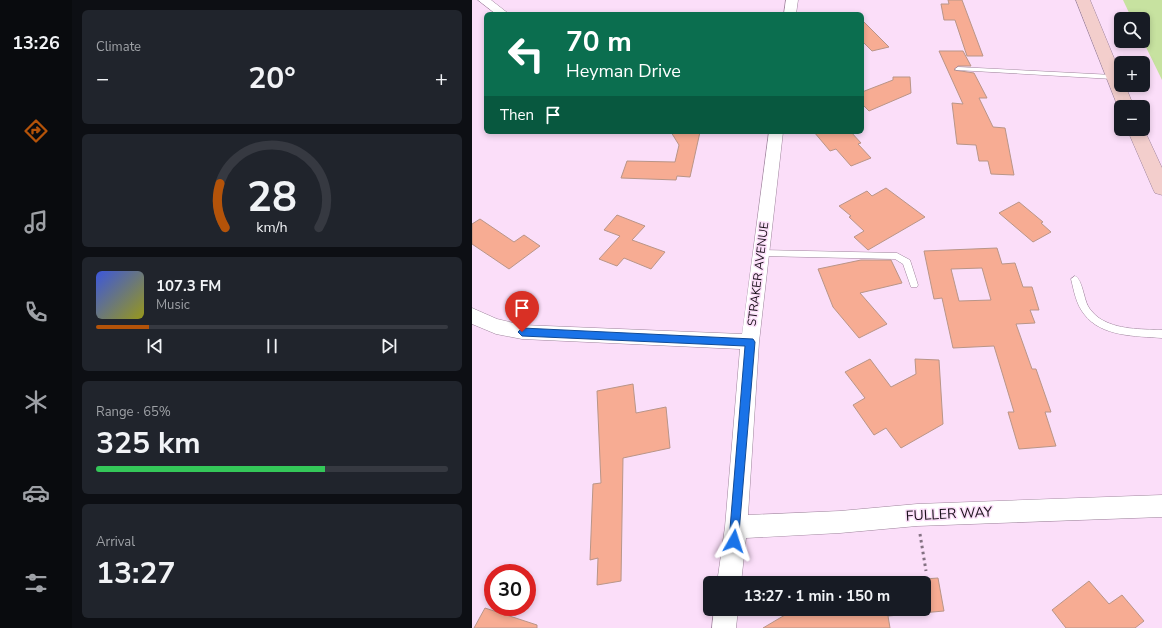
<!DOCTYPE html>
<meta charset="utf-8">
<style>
:root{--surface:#171b24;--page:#20242c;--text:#f1f3f6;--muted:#9ea1a6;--line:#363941;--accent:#b45309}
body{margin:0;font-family:"Nunito Sans",sans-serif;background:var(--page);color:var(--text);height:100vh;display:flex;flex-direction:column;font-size:15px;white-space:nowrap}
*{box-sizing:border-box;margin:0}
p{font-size:13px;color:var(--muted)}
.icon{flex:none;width:22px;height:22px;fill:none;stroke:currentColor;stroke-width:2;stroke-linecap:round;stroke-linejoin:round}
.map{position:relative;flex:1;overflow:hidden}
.panel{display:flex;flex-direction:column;gap:10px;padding:10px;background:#0d0f14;width:400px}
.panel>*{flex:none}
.guide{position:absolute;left:12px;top:12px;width:380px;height:122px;border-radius:6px;box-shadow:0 2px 6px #0003;background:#0b6e4f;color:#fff;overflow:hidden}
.tools{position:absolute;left:642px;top:12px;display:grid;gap:8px}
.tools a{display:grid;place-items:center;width:36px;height:36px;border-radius:6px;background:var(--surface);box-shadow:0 2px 6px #0003;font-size:20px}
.speed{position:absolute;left:12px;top:564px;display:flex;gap:8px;font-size:20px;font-weight:700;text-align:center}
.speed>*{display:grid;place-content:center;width:52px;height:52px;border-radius:50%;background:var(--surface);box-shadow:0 2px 6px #0003;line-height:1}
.speed .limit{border:6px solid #d22;background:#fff;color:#111}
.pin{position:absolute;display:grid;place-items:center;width:34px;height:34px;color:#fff;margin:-41px -17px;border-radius:50% 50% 50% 0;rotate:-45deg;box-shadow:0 0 4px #0007}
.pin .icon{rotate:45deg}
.me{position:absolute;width:44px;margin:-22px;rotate:6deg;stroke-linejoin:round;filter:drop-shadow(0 0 3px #0008)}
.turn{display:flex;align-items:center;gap:14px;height:84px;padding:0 16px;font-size:18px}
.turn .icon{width:52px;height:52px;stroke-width:2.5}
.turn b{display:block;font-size:28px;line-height:34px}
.then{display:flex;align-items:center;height:38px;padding:0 16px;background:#0003;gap:8px;font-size:15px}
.big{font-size:30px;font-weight:700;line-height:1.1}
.panel .tile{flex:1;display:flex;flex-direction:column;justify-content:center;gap:6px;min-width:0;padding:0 14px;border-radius:6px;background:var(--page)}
.panel .dial{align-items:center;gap:0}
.dial svg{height:104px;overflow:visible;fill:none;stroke:var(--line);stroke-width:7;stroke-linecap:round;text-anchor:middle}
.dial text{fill:var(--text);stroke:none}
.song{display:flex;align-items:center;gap:12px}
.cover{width:48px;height:48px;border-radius:6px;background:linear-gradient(135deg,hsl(230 70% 55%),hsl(60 70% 35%))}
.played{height:4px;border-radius:2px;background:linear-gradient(90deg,var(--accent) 15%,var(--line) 15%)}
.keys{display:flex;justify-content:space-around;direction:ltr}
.heat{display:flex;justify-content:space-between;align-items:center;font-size:22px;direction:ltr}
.charge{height:6px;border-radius:3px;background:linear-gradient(90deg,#34c759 65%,var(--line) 0)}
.trip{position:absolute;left:231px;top:576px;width:228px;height:40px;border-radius:6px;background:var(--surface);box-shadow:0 2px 6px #0003;font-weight:700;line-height:40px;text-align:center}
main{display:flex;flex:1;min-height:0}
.dock{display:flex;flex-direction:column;width:72px;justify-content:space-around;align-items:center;background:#090b0e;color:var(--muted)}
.dock .icon{width:28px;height:28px}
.dock .selected{color:var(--accent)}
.dock b{font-size:18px;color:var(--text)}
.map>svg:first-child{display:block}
</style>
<main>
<nav class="dock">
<b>13:26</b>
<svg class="icon selected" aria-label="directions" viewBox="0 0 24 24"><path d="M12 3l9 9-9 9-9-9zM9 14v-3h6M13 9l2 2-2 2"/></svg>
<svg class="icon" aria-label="music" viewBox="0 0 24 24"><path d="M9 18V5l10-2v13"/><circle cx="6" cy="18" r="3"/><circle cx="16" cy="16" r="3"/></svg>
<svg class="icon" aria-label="phone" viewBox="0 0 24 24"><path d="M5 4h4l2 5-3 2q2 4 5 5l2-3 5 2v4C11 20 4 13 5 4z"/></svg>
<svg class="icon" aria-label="climate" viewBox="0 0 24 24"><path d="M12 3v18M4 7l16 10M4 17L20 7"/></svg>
<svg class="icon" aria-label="car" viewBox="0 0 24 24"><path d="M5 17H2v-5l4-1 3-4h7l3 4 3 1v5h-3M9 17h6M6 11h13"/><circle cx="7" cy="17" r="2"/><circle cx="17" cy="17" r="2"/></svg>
<svg class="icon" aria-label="filters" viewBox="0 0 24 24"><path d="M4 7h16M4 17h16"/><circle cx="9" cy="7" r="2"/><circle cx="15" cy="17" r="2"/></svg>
</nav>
<section class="panel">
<div class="tile"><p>Climate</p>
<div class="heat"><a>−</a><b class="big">20°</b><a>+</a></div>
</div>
<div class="tile dial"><svg viewBox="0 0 100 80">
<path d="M14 69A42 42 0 1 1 86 69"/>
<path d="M14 69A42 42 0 0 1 10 35" stroke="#b45309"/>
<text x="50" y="56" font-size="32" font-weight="700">28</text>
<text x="50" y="72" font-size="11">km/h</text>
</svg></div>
<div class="tile">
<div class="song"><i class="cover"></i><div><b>107.3 FM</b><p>Music</p></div></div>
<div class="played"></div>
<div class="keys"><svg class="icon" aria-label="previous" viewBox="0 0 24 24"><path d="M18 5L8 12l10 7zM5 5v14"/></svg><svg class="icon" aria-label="pause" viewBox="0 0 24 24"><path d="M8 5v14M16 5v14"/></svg><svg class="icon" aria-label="next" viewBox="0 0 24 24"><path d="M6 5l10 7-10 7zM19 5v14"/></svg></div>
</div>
<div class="tile"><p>Range · 65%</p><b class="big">325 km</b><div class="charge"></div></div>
<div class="tile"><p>Arrival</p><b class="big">13:27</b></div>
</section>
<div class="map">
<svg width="690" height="628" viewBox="0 0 690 628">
<rect width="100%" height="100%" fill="#fbdef9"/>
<path fill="#c7e2a0" d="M 651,0 L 690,0 L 690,80 L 671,41 L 671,19 L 660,19 Z"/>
<path fill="#f7ac93" stroke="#b99588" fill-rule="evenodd" d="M 476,0 L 490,0 L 511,56 L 495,56 L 483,20 L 472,20 L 469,4 L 477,4 Z
M 390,20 L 417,47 L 400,51 L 390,41 Z
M 467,51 L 491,51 L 499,66 L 486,66 L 482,70 L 502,73 L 515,98 L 507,98 L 521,127 L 533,128 L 542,175 L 519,174 L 516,161 L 507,161 L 504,145 L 485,144 L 480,103 L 491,104 Z
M 421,77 L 438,77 L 439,93 L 397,111 L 390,104 L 390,92 L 421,80 Z
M 199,132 L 228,132 L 218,177 L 205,176 L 204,180 L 149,178 L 155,161 L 203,162 L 207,145 Z
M 342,132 L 379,132 L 389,143 L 386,144 L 399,158 L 379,166 L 364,149 L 358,151 Z
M 414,188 L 453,217 L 396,250 L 382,237 L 392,231 L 377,217 L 379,216 L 367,206 L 395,191 L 400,196 Z
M 547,202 L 571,222 L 569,223 L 579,232 L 561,242 L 527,213 Z
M 145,215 L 173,226 L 160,240 L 193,252 L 179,269 L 152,258 L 145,266 L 127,259 L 148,236 L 132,230 Z
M 8,219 L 42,242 L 52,235 L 68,246 L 37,269 L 0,244 L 0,224 Z
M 525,248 L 530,264 L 543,263 L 551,287 L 560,287 L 567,310 L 558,310 L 563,323 L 544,324 L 560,369 L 564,369 L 579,412 L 573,412 L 584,446 L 547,449 L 536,412 L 542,412 L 522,346 L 481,348 L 470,298 L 462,299 L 452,251 ZM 510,268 L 519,300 L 487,301 L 479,269 Z
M 389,260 L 419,260 L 430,283 L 388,293 L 415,324 L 387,338 L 361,307 L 346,269 Z
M 398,359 L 419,387 L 444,374 L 443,359 L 467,360 L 471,424 L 429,448 L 414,428 L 402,435 L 381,405 L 393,398 L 373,372 Z
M 161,384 L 164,413 L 194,407 L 198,448 L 151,458 L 149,581 L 125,585 L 126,558 L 118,560 L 121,484 L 129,483 L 125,391 Z
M 466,578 L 472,611 L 416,616 L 418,628 L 291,628 L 323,609 L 452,609 L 452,583 L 398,583 Z
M 617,581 L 637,604 L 650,595 L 672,621 L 663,628 L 594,628 L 580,610 Z
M 13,608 L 65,625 L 65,628 L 2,628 Z"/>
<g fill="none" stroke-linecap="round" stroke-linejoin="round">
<g stroke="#9e849c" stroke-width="1">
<path id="service" d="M 486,67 L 641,75 L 644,77 L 641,79 L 484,70 L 483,69 Z
M 289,250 L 425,253 L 438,260 L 446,285 L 445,287 L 439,287 L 431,264 L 423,259 L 289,256 L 285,253 Z
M 603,276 C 610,278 612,299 616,306 C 618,310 623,315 627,318 C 645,330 669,329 690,330 L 690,338 C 664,336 629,337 612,314 C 604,304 602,291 599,279 Z"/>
</g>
<g stroke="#9e849c" stroke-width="1">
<path id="minor" d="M 6,0 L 19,0 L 37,14 L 24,14 Z
M 314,0 L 326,0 L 324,14 L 312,14 Z
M 297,132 L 311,132 L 287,342 L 276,515 L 368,511 L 445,504 L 690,495 L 690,517 L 445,526 L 368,533 L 274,538 L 269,583 L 245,583 L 253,527 L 268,349 L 50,339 L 24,334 L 0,324 L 0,308 L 25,319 L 50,325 L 270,334 Z
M 242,609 L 266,609 L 264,628 L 240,628 Z"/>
</g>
<g stroke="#9e849c" stroke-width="1">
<path id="secondary" d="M 604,0 L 618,0 L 649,75 L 649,85 L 653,85 L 662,107 L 649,107 L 649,111 L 646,107 Z
M 671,127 L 690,168 L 690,195 L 683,193 L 681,189 L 655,129 L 671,129 Z"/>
</g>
<path stroke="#837182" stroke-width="3" stroke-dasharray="2.5 3.5" stroke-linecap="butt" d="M 448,534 L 454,571"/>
<use href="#service" fill="#fff" fill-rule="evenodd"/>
<use href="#minor" fill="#fff" fill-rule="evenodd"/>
<use href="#secondary" fill="#f3cecc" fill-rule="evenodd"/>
</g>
<path fill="#1a73e8" stroke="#114b97" d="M 50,328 L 281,339 L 283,342 L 266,545 L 262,547 L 258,545 L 257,541 L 273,346 L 50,336 L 46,332 Z"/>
<g text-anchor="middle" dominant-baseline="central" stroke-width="3" stroke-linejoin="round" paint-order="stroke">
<g font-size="12" fill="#180f18" stroke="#fbdef9">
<text transform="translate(286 274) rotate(-83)">STRAKER AVENUE</text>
</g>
<g font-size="14" fill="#180f18" stroke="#fbdef9">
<text transform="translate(477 514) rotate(-3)">FULLER WAY</text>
</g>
</g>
</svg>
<div class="tools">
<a><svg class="icon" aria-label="search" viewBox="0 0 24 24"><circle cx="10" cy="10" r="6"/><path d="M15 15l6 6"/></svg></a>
<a>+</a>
<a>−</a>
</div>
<div class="speed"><div class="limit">30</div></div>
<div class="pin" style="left:50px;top:332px;background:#d93025"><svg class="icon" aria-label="arrive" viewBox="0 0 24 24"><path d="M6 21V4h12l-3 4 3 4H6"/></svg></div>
<svg class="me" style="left:262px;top:541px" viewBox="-20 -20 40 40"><path d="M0-17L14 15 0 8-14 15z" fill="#1a73e8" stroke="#fff" stroke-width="4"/></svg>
<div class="trip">13:27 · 1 min · 150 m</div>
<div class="guide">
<div class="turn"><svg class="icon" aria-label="left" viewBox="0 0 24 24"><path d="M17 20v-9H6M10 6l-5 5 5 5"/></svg><div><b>70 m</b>Heyman Drive</div></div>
<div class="then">Then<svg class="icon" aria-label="arrive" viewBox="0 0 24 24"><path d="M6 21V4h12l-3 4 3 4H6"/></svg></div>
</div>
</div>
</main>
